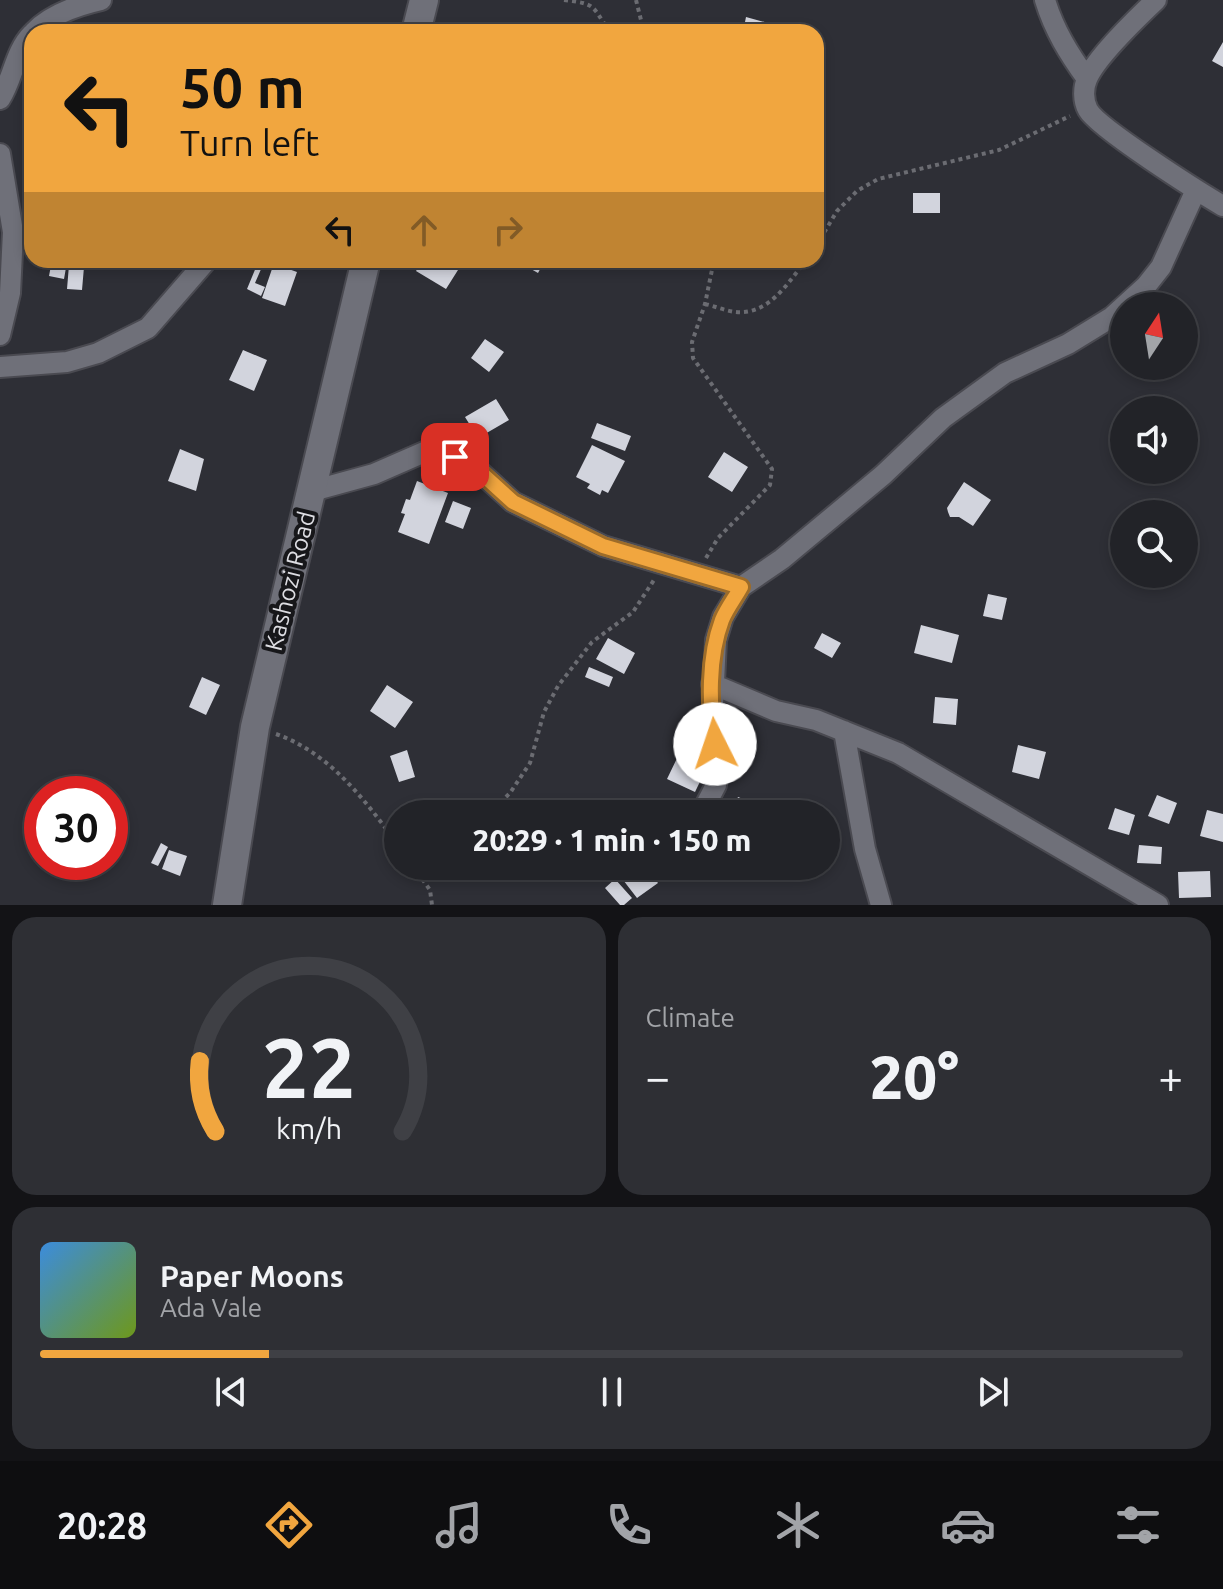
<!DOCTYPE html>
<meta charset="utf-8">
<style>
:root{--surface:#222328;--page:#2e2f34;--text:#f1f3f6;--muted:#a2a4a8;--line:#3f4045;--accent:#f1a63f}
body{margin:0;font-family:Ubuntu,sans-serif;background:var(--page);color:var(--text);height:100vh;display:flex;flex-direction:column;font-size:30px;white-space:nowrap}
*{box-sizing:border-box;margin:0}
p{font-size:26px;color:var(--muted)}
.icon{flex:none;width:44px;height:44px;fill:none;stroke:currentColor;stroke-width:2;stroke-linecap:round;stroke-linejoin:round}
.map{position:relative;height:905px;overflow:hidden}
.drawer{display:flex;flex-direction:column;gap:12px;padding:12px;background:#131316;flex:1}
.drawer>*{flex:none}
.top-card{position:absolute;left:24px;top:24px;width:800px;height:244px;border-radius:24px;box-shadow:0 4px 12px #0003,0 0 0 2px var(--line);background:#f1a63f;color:#111;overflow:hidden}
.needle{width:52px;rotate:12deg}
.fabs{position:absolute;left:1110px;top:292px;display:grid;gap:16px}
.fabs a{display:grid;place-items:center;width:88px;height:88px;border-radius:50%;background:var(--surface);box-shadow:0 4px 12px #0003,0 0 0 2px var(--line);font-size:40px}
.speed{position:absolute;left:24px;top:776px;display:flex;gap:16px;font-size:40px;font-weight:700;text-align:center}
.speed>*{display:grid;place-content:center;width:104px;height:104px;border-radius:50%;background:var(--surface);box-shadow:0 4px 12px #0003,0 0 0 2px var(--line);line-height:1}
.speed .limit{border:12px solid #d22;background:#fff;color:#111}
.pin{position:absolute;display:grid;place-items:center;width:68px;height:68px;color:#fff;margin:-34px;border-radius:16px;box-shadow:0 4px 12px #0006}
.me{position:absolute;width:88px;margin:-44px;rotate:356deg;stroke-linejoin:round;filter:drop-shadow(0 0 6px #0008)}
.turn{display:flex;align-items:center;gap:28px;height:168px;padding:0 24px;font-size:36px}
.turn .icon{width:104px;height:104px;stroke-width:2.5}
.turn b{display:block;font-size:56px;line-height:68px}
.lanes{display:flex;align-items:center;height:76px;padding:0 24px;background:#0003;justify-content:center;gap:40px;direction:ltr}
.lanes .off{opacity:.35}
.big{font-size:60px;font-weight:800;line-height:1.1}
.drawer .widget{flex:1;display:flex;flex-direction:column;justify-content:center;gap:12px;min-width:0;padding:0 28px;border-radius:24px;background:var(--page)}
.drawer .dial{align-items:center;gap:0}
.dial svg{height:208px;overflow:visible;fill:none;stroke:var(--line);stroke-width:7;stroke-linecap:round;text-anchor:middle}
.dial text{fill:var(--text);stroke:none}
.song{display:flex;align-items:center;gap:24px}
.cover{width:96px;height:96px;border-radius:12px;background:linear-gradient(135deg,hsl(210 70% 55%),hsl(80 70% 35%))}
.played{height:8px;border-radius:4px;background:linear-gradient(90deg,var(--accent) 20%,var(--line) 20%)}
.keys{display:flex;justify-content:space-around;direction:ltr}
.heat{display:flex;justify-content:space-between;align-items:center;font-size:44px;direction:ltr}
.drawer .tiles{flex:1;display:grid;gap:12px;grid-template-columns:1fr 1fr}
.widget:last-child{grid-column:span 2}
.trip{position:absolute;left:384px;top:800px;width:456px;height:80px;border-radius:40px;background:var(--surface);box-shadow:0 4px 12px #0003,0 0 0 2px var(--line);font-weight:800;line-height:80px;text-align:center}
.tabs{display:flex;height:128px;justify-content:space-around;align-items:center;background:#0e0e10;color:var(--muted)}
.tabs .icon{width:56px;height:56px}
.tabs .selected{color:var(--accent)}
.tabs b{font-size:36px;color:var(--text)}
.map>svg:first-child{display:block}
</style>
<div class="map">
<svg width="1223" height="905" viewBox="0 0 1223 905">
<rect width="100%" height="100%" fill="#2e2f36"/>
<path fill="#d2d4dd" d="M 746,17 L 779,26 L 777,32 L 743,32 Z
M 1223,42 L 1223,67 L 1212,61 Z
M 913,193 L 940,193 L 940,213 L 913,213 Z
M 52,260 L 67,262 L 64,279 L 49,276 Z
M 89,260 L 105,260 L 106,262 L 103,268 L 96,270 L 91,267 Z
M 259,260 L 265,260 L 255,283 L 265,287 L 261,296 L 247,289 Z
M 423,260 L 451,260 L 448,264 L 458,270 L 446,289 L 416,271 Z
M 515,260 L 545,260 L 538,273 Z
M 266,261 L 297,272 L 285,306 L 262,298 L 272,269 L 264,266 Z
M 69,265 L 84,267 L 82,290 L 67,289 Z
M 485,339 L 504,352 L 489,372 L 471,358 Z
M 243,350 L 267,360 L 254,391 L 229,380 Z
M 496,399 L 509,420 L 478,438 L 465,417 Z
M 597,423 L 631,436 L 625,451 L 591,438 Z
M 592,445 L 625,461 L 608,493 L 602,490 L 600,495 L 587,488 L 590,484 L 576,477 Z
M 180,449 L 204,459 L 196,491 L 168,481 Z
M 724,452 L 748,467 L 732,492 L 708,477 Z
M 417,481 L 448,493 L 429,544 L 398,532 L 405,514 L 401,513 L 406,499 L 410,500 Z
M 964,482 L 991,500 L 973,526 L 959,517 L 950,517 L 948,512 L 947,508 Z
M 453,501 L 471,508 L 463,529 L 445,522 Z
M 988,594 L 1007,598 L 1002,620 L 983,616 Z
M 921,625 L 959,635 L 952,663 L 914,653 Z
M 822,633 L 841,643 L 832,658 L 814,648 Z
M 608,638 L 635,653 L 624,674 L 596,659 Z
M 589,667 L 613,677 L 609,687 L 585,677 Z
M 202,677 L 220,685 L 206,715 L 189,707 Z
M 387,685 L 413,702 L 395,728 L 370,711 Z
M 935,697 L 958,699 L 956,725 L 933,723 Z
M 1018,745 L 1046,752 L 1039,779 L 1012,772 Z
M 407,750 L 415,777 L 399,782 L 390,756 Z
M 681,750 L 709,763 L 695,792 L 667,779 Z
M 1157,795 L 1177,803 L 1169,824 L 1148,816 Z
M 738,797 L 767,809 L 765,814 L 731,814 Z
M 1115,808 L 1135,815 L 1129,835 L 1108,829 Z
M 1207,810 L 1223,814 L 1223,842 L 1200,836 Z
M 161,843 L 168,847 L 158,866 L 151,863 Z
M 1139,845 L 1162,847 L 1161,864 L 1137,863 Z
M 169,850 L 187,856 L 180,876 L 162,869 Z
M 586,866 L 606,866 L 610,873 L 593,881 Z
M 634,866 L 645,866 L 658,883 L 637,898 L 620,876 Z
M 1210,871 L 1211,897 L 1179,898 L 1178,872 Z
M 615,879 L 632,898 L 624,905 L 620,905 L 605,888 Z"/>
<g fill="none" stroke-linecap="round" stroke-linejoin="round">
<g stroke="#4a4a51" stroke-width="24">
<path id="street" d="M 1045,0 C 1054,30 1069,54 1087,79
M 1156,0 C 1138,17 1096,58 1087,79 C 1083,88 1083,101 1088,110 C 1098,128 1199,192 1223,206
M 34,32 C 50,15 79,5 101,0
M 0,99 C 13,79 15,51 32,34
M 0,154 L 13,232 L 10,293 L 0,335
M 0,367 L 67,362 L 98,353 L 148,328 L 207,260
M 312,491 L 374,474 L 429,450 L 442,452 L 480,472 L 513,502 L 603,546 L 741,587
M 712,684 L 776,711 L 816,720 L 898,753 L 1158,905
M 844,731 L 865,849 L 881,905
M 701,814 L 716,785 L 718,763 L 712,725 L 716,640 L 723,617 L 741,587 L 782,559 L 883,475 L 943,418 L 1005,373 L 1068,344 L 1112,317 L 1146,286 L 1161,267 L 1196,190"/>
</g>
<g stroke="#4a4a51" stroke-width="32">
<path id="secondary" d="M 416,32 L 424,0
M 227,905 L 255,727 L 366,260"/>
</g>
<path stroke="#6b6c72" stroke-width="4" stroke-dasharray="4 4" stroke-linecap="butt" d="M 564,0 C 597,4 591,5 610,32
M 636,0 L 644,32
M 816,246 L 837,211 L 857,191 L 878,179 L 999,150 L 1070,116
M 705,304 C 714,306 726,311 736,312 C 769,315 788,283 806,260
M 706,558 L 718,538 L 770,485 L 772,469 L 693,358 L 692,342 L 705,304 L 714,260
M 276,734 C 330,753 365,800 398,845
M 489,814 L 510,793 L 530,763 L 544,712 L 558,686 L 592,642 L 633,612 L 654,580
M 413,866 L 430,890 L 432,905"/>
<use href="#street" stroke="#6f7079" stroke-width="20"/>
<use href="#secondary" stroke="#6f7079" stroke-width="28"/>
</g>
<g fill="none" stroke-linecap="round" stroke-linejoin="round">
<g stroke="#9d6c29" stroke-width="20">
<path id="route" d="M 455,457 L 480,472 L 513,502 L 603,546 L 741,587 C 735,598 727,608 722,620 C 708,657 709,705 715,744"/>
</g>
<use href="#route" stroke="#f1a63f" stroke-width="14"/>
</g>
<g text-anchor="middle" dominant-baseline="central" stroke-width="8" stroke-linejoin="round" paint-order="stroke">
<g font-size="24" fill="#dddde2" stroke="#17171a">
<text transform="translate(290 581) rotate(-76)">Kashozi Road</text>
</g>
</g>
</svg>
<div class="fabs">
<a><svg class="needle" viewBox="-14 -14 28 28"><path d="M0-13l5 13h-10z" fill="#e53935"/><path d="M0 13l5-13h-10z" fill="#a2a4a8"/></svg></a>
<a><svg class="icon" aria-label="sound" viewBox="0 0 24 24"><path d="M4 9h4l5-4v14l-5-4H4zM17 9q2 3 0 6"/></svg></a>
<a><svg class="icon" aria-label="search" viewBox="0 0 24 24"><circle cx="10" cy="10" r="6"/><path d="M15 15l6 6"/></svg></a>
</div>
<div class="speed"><div class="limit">30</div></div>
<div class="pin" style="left:455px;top:457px;background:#d93025"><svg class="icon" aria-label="arrive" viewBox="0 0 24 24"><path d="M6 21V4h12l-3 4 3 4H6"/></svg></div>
<svg class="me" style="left:715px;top:744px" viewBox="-20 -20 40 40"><circle r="19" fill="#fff"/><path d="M0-13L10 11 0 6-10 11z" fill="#f1a63f"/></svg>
<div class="trip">20:29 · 1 min · 150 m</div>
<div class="top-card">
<div class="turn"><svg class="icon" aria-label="left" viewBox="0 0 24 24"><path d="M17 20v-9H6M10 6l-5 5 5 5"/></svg><div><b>50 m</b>Turn left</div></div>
<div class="lanes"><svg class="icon" aria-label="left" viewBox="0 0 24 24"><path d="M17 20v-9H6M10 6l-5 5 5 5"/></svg><svg class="icon off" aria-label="ahead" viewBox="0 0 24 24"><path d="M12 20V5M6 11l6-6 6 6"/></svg><svg class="icon off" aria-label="right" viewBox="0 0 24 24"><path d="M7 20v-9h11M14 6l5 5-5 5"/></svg></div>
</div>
</div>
<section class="drawer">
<div class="tiles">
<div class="widget dial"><svg viewBox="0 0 100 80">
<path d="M14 69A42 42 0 1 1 86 69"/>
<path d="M14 69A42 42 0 0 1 8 42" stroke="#f1a63f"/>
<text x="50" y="56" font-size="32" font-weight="700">22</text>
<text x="50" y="72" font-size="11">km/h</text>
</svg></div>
<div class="widget"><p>Climate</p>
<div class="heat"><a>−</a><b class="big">20°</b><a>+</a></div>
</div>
<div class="widget">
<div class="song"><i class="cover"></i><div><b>Paper Moons</b><p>Ada Vale</p></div></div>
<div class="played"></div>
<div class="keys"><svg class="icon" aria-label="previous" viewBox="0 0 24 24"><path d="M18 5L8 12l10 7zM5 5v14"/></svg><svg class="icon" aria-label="pause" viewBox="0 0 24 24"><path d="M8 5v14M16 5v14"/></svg><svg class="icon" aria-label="next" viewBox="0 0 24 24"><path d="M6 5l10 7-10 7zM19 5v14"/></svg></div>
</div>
</div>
</section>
<nav class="tabs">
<b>20:28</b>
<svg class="icon selected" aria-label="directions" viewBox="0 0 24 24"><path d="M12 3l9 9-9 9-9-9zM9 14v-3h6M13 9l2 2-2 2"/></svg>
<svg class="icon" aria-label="music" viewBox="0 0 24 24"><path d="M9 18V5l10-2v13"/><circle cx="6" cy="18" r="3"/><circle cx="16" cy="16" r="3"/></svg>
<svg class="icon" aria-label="phone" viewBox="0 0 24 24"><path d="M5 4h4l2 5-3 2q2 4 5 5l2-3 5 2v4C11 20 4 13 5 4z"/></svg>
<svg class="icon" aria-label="climate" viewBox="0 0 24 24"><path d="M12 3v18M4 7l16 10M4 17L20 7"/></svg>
<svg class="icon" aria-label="car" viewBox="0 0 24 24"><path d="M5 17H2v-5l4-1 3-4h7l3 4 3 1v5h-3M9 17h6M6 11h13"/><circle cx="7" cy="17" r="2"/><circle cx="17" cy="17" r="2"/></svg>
<svg class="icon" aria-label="filters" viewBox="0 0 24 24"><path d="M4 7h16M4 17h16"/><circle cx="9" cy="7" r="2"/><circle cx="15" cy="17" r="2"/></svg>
</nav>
